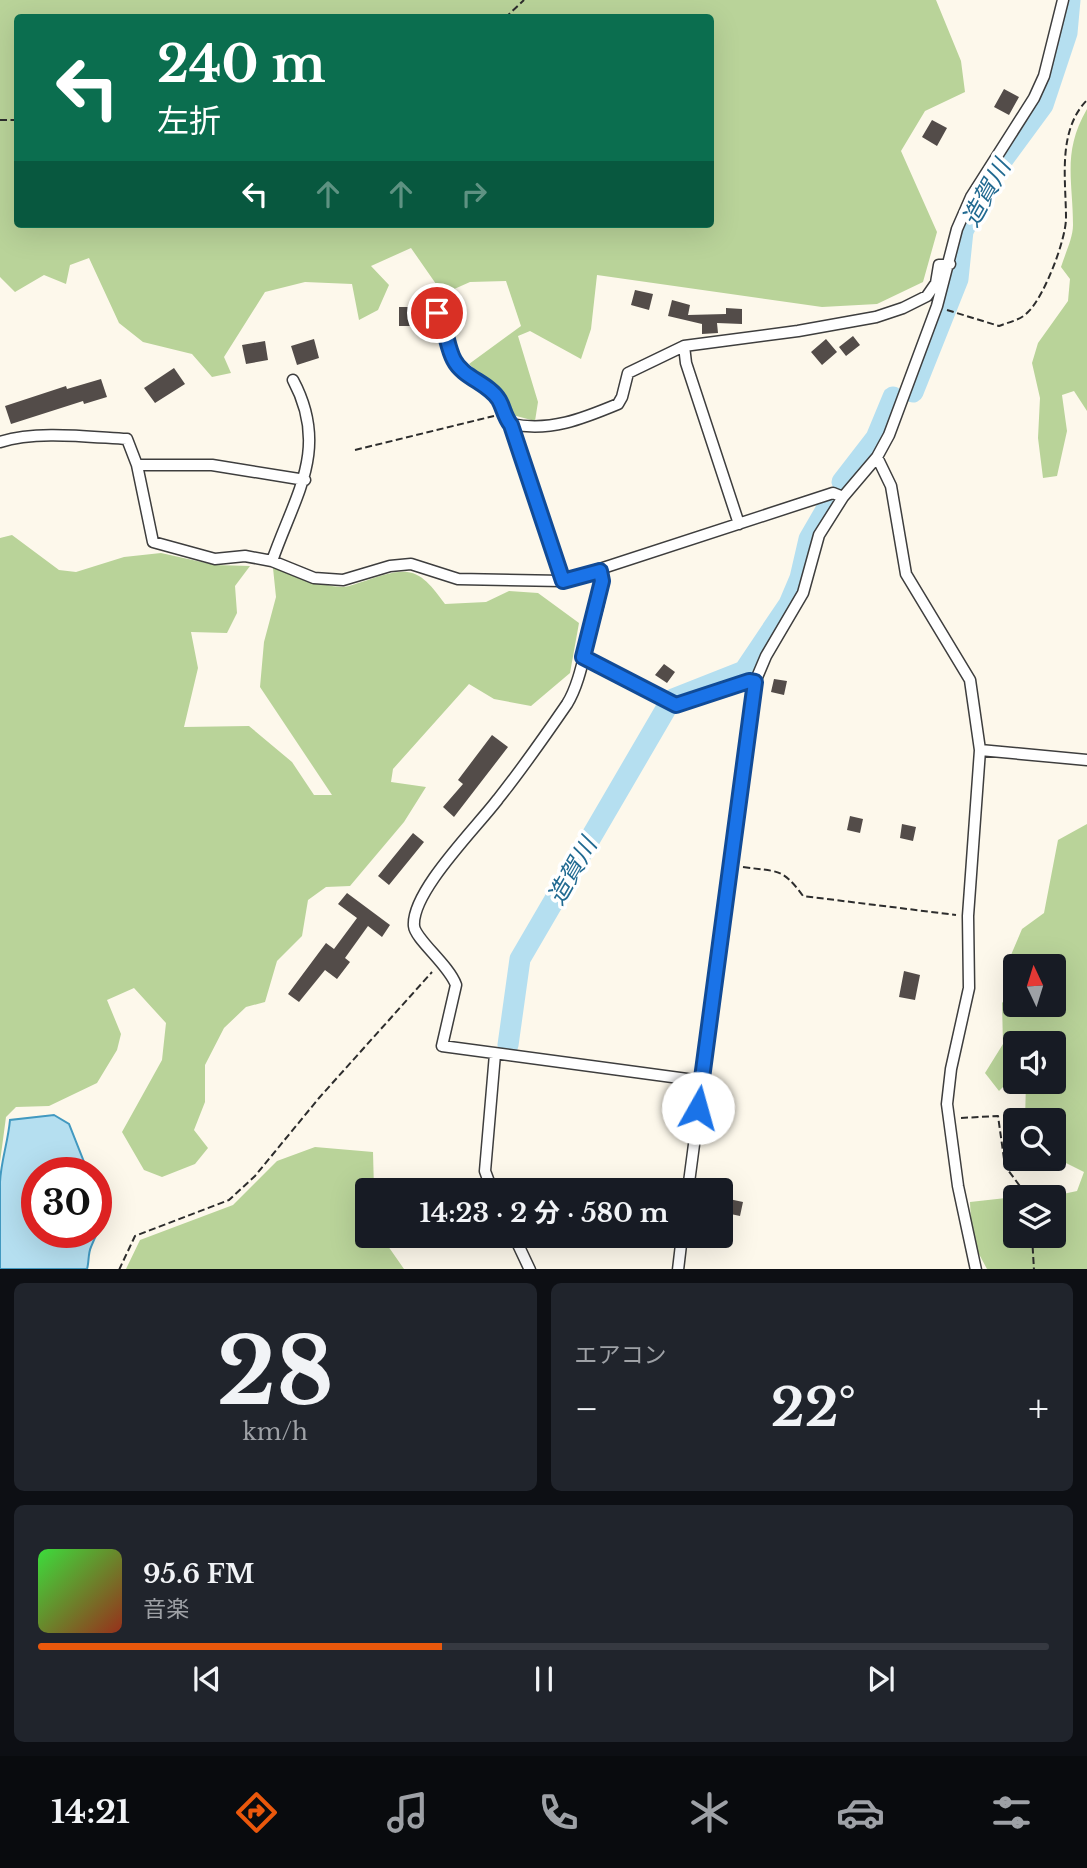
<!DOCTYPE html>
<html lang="ja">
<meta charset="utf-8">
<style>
:root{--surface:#171b24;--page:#20242c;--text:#f1f3f6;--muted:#9ea1a6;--line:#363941;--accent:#ea580c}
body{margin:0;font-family:"Libre Baskerville","Noto Sans JP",serif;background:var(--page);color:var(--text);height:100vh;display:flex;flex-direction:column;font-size:26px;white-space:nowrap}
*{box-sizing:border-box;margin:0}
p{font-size:23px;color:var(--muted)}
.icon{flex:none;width:38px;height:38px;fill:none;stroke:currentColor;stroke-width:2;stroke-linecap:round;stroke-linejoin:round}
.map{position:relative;height:1269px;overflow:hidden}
.panel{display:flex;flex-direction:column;gap:14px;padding:14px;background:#0d0f14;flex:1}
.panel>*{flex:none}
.top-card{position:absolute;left:14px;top:14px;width:700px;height:214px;border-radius:7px;box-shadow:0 7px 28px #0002;background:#0b6e4f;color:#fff;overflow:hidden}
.needle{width:46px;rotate:356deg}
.tools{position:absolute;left:1003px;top:954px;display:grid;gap:14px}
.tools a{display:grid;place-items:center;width:63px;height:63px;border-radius:7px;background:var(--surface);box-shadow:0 7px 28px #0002;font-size:35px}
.speed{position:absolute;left:21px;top:1157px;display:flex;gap:14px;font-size:35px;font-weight:700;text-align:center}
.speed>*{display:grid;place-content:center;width:91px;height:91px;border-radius:50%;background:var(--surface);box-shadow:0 7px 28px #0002;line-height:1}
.speed .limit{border:10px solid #d22;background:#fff;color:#111}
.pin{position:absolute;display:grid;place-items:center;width:60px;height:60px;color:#fff;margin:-30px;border:4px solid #fff;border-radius:50%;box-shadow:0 2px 7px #0007}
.me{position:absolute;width:77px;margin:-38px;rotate:7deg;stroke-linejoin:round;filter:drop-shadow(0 0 5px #0008)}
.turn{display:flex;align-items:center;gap:24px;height:147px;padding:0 28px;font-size:32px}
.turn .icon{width:91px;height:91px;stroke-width:2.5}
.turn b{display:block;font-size:49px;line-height:60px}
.lanes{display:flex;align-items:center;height:66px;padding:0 28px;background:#0003;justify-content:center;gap:35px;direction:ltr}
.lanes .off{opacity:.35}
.big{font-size:52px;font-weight:700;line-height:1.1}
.panel .tile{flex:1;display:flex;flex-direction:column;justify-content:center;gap:10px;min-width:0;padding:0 24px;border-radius:10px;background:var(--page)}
.panel .dial{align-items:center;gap:0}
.dial b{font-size:91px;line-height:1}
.song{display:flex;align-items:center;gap:21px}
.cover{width:84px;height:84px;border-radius:10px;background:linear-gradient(135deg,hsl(120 70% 55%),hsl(10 70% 35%))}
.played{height:7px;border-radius:4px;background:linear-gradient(90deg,var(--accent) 40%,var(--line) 40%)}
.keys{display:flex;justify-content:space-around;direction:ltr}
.heat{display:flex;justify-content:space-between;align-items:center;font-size:38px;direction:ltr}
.panel .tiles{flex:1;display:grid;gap:14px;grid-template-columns:1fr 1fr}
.tile:last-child{grid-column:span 2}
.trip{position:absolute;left:355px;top:1178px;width:378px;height:70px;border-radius:7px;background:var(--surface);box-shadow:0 7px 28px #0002;font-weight:700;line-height:70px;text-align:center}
.menu{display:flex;height:112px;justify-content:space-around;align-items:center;background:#090b0e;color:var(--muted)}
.menu .icon{width:49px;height:49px}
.menu .active{color:var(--accent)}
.menu b{font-size:32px;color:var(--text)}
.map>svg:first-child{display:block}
</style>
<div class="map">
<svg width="1087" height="1270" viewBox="0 0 1087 1270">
<rect width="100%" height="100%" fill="#fdf8eb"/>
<path fill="#b9d399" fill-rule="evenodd" d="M 0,0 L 936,0 L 961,61 L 965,92 L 925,111 L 901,151 L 937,232 L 923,282 L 877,304 L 822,307 L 597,275 L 591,329 L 581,359 L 530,331 L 518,336 L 538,402 L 535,421 L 509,414 L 498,392 L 469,364 L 521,326 L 506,281 L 470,282 L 443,294 L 411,248 L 371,266 L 389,285 L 378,310 L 359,320 L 352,284 L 305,282 L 265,292 L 224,357 L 231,373 L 212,377 L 192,354 L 143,342 L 119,323 L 89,258 L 70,265 L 66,284 L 44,275 L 15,292 L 0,277 ZM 18,18 L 710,18 L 710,224 L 18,224 Z
M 1087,109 L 1087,411 L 1074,391 L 1062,395 L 1067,431 L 1057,476 L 1043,478 L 1038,438 L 1040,398 L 1032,363 L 1038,343 L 1068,301 L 1070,279 L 1061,267 C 1065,254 1073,238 1073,225 C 1073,181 1062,152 1087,109 Z
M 12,535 L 59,570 L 76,572 L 124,557 L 161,553 L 215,565 L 250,566 L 235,586 L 237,613 L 227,633 L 191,632 L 198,668 L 184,727 L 249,726 L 292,762 L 314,795 L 332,795 L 260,687 L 264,642 L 276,597 L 273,568 C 295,575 319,586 342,587 C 350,587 360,582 368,580 C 410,565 420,569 445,604 L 486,602 L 509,591 L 538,593 L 579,623 L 570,673 L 531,706 L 494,699 L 469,684 L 393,769 L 391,782 L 426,787 L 404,822 L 350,886 L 326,887 L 308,900 L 302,936 L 277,961 L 265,1002 L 246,1007 L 224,1028 L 205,1065 L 205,1102 L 194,1130 L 208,1148 L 195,1164 L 162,1177 L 144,1170 L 122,1132 L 162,1060 L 166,1023 L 134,988 L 107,1000 L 121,1034 L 117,1050 L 97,1083 L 49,1106 L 16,1107 L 6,1117 L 0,1162 L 0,538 Z
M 1087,824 L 1087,1269 L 987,1269 L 972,1241 L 970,1202 L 1015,1197 L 1015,1236 L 1054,1236 L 1054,1197 L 1049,1197 L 1077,1191 L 1084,1172 L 1054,1157 L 1054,1120 L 1025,1120 L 1026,1082 L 1054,1082 L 1054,1043 L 1015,1043 L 1015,1075 L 999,1091 L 985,1073 L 1003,1044 L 1002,1003 L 1015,985 L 1015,1004 L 1054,1004 L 1054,966 L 1015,966 L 1015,981 L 1008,962 L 1022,929 L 1044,913 L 1058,840 Z
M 315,1147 L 373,1152 L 374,1190 L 368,1190 L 368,1236 L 381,1236 L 404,1269 L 126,1269 L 140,1240 L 233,1205 L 277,1161 Z"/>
<path fill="#b5dff0" stroke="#4299c0" stroke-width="2" d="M 54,1115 L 69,1124 L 88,1172 L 37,1172 L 37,1232 L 96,1232 L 96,1195 C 112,1227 101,1219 91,1247 C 88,1253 89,1263 87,1269 L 0,1269 C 0,1241 0,1211 0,1182 C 1,1161 8,1142 10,1120 Z"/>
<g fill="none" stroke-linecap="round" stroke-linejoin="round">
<path stroke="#b5dff0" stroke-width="21" d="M 913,392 L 958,279 L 963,231 L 996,169 L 1043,105 L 1067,33 L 1070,0
M 842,482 L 876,438 L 893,397
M 673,699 L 744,671 L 789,604 L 800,578 L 809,539 L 831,501
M 508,1045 L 520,959 L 667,707"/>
</g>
<path fill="#534c49" d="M 1004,89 L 1019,97 L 1009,115 L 994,107 Z
M 932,120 L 947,128 L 937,146 L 922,137 Z
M 635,290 L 653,294 L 649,310 L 631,305 Z
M 672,300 L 690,305 L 688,315 L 726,314 L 726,308 L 742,309 L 742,324 L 717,323 L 718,333 L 702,334 L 702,324 L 668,316 Z
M 399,307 L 415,307 L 415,326 L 399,326 Z
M 853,336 L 860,345 L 846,356 L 839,347 Z
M 314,339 L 319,358 L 297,365 L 291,346 Z
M 826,339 L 837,352 L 822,365 L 811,352 Z
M 265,341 L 268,360 L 246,364 L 242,345 Z
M 174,368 L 185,384 L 155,403 L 144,388 Z
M 101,379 L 107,397 L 84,404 L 83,401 L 11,424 L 5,406 L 66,386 L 67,389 Z
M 664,664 L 675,672 L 667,683 L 655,675 Z
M 774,679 L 787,681 L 784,695 L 771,692 Z
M 492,735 L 508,747 L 454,817 L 443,807 L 463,784 L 458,780 Z
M 850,816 L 863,819 L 860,833 L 847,830 Z
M 902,824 L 916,827 L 913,841 L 900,838 Z
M 413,833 L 424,842 L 389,885 L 378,876 Z
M 347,893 L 390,925 L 382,937 L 368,926 L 345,958 L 350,962 L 337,979 L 325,970 L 299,1002 L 288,994 L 326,943 L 334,949 L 357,918 L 338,904 Z
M 904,971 L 920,975 L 915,1000 L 899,997 Z
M 729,1199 L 743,1202 L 740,1216 L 726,1213 Z"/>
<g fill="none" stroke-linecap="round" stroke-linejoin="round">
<g stroke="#3e3e3e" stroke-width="13">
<path id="street" d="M 437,313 C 447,328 446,345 454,360 C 463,378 489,383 499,400 C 504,409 503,416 511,424 L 563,581
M 684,346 L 686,363 L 739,524
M 511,424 C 550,432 582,419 618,404 L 622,397 L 628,373 L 684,346 L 798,331 L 876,317 L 903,308 L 927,296 L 936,283 L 939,265 L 950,264
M 0,442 C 35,430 90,437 127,439 L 137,465 L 153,542 L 215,559 L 245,556 L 272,561 L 314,578 L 343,580 L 390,566 L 411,564 L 458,579 L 563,581 L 833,493 L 843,497
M 877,457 L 891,486 L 906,574 L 970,680 L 980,750 L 968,916 L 969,988 L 951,1069 L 947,1104 L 958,1186 L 976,1270
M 137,465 L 212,465 L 305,480
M 272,561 C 295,495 330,449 293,380
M 600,571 C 604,591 596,614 590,633 C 584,655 579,685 567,704 C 545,736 522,769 498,799 C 477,827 411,892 414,926 C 415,939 449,965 456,985 L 442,1046 L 702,1081
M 583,657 L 676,705 L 749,681 L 755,682
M 980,750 L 1087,760
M 492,1190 L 485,1171 L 495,1054
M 688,1190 L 755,682 L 766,656 L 803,593 L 819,535 L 843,497 L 877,457 L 889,435 L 937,306 L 957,229 L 971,197 L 1034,98 L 1044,76 L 1063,0
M 514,1236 L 530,1270
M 678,1270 L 682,1236"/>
</g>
<path stroke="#2d2d2d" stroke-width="2" stroke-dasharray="7 3.5" stroke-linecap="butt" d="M 505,18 L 524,0
M 0,120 L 18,120
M 947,310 L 999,326 C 1009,322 1021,320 1028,312 C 1044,297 1066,240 1066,218 C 1066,180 1057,131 1087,100
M 355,450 L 494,416
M 743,867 C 777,872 782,867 803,896 L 956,915
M 961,1118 L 998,1116 L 1005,1166 L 1028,1197
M 1032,1236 L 1034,1270
M 119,1270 L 135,1236 L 229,1200 L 255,1176 L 319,1098 L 432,972"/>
<use href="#street" stroke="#fff" stroke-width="10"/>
</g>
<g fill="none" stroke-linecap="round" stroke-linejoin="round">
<g stroke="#114b97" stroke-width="18">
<path id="route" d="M 437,313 C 447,328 446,345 454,360 C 463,378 489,383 499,400 C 504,409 504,416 511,425 L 563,581 L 600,571 L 602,581 L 583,657 L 676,705 L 749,681 L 755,682 L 698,1108"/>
</g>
<use href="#route" stroke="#1a73e8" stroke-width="12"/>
</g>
<g text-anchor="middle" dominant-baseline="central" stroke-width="7" stroke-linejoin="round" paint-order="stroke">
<g font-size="24" font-style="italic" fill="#216a91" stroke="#fff">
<text transform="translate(986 193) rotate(-61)">造賀川</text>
<text transform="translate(572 871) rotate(-60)">造賀川</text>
</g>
</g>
</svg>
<div class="tools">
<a><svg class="needle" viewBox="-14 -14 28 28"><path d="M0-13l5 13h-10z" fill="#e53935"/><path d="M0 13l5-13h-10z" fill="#9ea1a6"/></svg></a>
<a><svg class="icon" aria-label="sound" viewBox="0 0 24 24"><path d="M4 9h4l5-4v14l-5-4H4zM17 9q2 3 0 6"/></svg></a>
<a><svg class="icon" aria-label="search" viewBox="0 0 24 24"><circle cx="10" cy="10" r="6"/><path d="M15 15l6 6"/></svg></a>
<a><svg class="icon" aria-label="layers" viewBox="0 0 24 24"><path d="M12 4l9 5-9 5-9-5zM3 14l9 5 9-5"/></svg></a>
</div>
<div class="speed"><div class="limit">30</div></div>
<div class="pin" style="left:437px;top:313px;background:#d93025"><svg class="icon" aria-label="arrive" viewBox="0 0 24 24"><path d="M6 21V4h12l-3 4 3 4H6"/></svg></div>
<svg class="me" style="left:698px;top:1108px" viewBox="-20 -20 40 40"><circle r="19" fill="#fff"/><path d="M0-13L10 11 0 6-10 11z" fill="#1a73e8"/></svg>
<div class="trip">14:23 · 2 分 · 580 m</div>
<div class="top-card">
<div class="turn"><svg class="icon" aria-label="left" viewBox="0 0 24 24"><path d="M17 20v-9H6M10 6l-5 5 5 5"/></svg><div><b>240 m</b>左折</div></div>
<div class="lanes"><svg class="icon" aria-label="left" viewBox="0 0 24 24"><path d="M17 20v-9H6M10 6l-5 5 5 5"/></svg><svg class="icon off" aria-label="ahead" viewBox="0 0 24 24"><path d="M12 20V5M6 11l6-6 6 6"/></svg><svg class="icon off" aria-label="ahead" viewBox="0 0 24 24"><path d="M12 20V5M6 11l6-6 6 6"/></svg><svg class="icon off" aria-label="right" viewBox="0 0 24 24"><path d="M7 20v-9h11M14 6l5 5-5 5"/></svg></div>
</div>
</div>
<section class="panel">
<div class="tiles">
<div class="tile dial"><b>28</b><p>km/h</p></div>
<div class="tile"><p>エアコン</p>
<div class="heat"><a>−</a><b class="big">22°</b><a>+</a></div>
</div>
<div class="tile">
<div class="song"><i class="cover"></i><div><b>95.6 FM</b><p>音楽</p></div></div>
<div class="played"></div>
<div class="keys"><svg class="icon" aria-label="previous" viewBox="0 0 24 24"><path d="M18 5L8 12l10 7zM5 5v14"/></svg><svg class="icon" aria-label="pause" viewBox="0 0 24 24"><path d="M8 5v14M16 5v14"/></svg><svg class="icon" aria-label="next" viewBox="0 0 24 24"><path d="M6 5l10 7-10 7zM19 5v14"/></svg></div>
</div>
</div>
</section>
<nav class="menu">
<b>14:21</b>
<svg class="icon active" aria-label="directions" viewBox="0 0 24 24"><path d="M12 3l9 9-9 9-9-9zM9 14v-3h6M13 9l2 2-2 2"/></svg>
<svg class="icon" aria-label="music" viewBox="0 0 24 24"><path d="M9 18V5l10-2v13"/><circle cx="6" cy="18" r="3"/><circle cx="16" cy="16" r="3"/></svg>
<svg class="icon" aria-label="phone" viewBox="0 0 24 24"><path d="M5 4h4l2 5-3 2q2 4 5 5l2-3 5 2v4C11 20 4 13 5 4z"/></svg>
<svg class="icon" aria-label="climate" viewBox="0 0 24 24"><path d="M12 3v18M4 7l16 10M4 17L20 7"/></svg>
<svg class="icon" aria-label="car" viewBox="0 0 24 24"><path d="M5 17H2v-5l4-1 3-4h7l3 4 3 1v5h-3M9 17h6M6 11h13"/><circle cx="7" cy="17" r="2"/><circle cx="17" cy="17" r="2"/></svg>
<svg class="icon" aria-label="filters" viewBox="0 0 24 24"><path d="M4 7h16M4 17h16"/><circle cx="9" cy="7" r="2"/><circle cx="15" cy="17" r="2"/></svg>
</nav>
